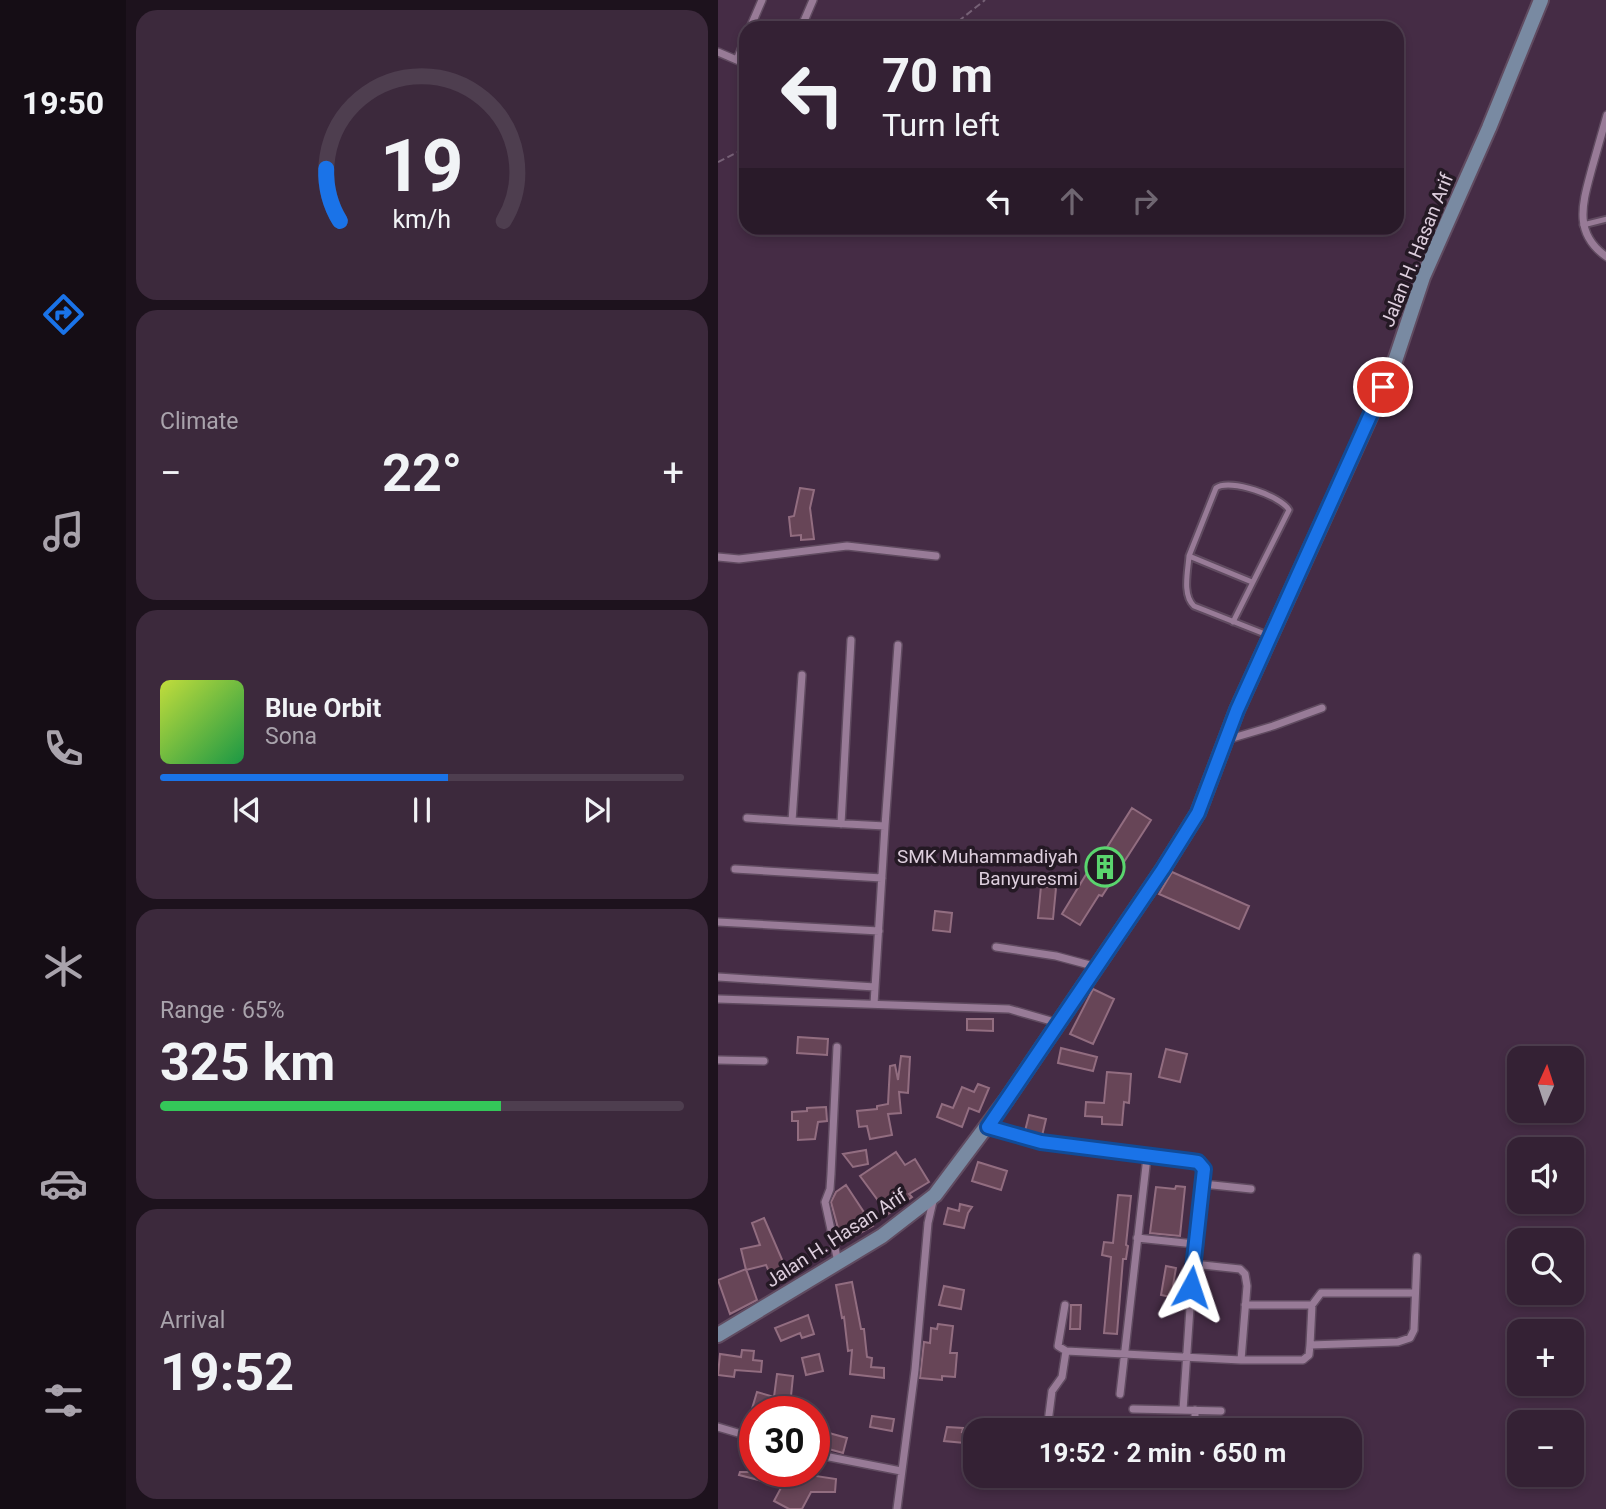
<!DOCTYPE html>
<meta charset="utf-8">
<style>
:root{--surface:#342134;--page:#3c293c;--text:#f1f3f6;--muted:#a9a3ac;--line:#4e3e4f;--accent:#1a73e8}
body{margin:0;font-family:Roboto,sans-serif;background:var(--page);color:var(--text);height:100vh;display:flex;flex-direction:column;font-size:26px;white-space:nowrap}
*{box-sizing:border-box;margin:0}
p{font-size:23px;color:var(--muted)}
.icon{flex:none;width:38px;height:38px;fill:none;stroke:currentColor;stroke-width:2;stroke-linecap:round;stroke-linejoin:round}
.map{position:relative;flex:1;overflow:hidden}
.drawer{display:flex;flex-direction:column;gap:10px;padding:10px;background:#1d121d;width:592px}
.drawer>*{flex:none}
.guide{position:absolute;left:21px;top:21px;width:665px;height:214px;border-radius:21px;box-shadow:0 4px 10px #0003,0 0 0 2px var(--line);background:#342134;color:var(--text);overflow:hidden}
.needle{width:46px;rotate:3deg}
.fabs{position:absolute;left:789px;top:1046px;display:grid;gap:14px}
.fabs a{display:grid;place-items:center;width:77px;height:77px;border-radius:14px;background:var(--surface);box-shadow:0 4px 10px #0003,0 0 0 2px var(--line);font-size:35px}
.speed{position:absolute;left:21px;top:1396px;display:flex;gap:14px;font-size:35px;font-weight:700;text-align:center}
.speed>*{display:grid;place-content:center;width:91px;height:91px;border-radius:50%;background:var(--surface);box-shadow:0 4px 10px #0003,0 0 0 2px var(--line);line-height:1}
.speed .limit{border:10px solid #d22;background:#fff;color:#111}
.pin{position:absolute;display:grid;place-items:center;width:60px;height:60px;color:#fff;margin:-30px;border:4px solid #fff;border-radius:50%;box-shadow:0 2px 7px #0007}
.me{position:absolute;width:77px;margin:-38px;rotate:5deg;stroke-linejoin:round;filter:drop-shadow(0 0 5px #0008)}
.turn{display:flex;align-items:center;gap:24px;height:147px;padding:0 28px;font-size:32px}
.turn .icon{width:91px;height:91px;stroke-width:2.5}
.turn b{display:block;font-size:49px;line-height:60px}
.lanes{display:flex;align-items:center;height:66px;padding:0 28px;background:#0003;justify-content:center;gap:35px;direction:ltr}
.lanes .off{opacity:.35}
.big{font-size:52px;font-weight:700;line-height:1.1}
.drawer .widget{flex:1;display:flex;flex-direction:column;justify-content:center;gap:10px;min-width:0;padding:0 24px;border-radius:21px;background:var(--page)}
.drawer .dial{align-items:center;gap:0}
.dial svg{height:182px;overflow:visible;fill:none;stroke:var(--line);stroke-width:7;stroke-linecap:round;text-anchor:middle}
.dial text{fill:var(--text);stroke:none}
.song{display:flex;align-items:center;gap:21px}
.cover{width:84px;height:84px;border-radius:10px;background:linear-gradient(135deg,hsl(70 70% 55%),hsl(140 70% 35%))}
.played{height:7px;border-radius:4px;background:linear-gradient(90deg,var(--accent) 55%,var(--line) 55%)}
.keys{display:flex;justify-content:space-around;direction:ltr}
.heat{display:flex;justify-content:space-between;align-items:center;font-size:38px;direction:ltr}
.charge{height:10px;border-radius:5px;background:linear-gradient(90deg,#34c759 65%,var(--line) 0)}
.trip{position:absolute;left:245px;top:1418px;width:399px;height:70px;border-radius:21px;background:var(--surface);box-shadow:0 4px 10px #0003,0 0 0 2px var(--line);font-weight:700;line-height:70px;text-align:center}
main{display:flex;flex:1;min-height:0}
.dock{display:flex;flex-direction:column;width:126px;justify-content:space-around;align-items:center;background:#150d15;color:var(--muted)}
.dock .icon{width:49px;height:49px}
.dock .current{color:var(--accent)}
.dock b{font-size:32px;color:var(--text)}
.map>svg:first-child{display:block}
</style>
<main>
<nav class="dock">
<b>19:50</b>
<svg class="icon current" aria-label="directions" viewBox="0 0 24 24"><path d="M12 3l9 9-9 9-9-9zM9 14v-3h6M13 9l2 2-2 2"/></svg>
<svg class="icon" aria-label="music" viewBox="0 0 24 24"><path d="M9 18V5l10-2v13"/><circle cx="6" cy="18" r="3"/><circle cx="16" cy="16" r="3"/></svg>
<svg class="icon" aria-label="phone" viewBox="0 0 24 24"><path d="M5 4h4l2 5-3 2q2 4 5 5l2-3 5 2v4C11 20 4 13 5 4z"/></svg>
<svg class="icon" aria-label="climate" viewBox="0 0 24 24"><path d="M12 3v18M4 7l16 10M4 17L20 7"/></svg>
<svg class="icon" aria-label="car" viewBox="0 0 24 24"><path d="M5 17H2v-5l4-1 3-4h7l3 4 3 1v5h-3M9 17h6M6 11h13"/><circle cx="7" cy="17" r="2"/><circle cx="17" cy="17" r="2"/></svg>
<svg class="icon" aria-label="filters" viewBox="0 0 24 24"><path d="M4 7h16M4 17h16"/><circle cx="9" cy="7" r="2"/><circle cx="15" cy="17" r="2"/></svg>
</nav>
<section class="drawer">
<div class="widget dial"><svg viewBox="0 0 100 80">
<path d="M14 69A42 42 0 1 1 86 69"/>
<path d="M14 69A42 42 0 0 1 8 46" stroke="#1a73e8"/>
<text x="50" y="56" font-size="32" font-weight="700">19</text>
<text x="50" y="72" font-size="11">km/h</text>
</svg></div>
<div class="widget"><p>Climate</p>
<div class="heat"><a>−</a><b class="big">22°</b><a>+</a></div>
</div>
<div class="widget">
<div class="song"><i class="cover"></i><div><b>Blue Orbit</b><p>Sona</p></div></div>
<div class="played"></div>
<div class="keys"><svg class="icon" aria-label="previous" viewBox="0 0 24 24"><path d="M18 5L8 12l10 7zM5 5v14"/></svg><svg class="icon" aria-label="pause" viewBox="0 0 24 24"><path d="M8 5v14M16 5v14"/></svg><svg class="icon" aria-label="next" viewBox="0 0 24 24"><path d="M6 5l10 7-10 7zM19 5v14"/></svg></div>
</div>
<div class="widget"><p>Range · 65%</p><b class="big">325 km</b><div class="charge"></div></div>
<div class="widget"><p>Arrival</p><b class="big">19:52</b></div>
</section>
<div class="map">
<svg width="889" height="1509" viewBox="0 0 889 1509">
<rect width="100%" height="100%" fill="#452c45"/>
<path fill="#674557" stroke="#926d80" stroke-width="2" d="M 82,488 L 96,490 L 92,508 L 96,539 L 83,540 L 83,535 L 73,536 L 71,517 L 76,516 Z
M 414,808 L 433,820 L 384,896 L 381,895 L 362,925 L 344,914 L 383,850 L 386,852 Z
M 454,872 L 531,906 L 521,929 L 441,894 Z
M 323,886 L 338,888 L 335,919 L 320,918 Z
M 217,911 L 234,913 L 232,932 L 215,930 Z
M 375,989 L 396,999 L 375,1044 L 352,1034 Z
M 249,1019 L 275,1019 L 275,1031 L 249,1030 Z
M 80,1037 L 110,1039 L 109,1055 L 79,1053 Z
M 343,1048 L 379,1057 L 375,1071 L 340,1063 Z
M 448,1049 L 469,1054 L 462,1082 L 441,1077 Z
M 183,1056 L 192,1057 L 190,1093 L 181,1092 L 183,1113 L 170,1114 L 174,1135 L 152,1139 L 149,1126 L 141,1127 L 139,1111 L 159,1109 L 159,1106 L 170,1104 L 172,1066 L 177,1065 L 180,1080 Z
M 389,1072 L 413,1074 L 411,1103 L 406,1102 L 404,1125 L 384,1124 L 384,1117 L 367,1116 L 368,1102 L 386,1103 Z
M 260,1084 L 271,1088 L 261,1112 L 251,1108 L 244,1127 L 219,1117 L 224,1104 L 235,1108 L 244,1087 L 256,1092 Z
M 108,1107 L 109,1121 L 100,1122 L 97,1139 L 80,1140 L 80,1121 L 74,1121 L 74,1112 L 89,1111 L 89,1108 Z
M 311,1115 L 328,1119 L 324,1136 L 307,1131 Z
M 148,1150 L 150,1164 L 135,1167 L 125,1154 Z
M 178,1152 L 187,1165 L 197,1159 L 211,1182 L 191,1194 L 194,1197 L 170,1214 L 142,1176 Z
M 260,1162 L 289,1171 L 283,1190 L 254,1181 Z
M 128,1185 L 155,1226 L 124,1243 L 113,1202 L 118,1192 Z
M 458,1186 L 467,1187 L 462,1236 L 432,1233 L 438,1187 L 457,1189 Z
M 400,1195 L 413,1196 L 408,1245 L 410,1246 L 408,1259 L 405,1259 L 399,1334 L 386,1333 L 393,1257 L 384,1255 L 386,1242 L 395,1243 Z
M 242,1204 L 254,1207 L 250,1213 L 246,1228 L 226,1224 L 230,1208 L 241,1211 Z
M 46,1218 L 72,1278 L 57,1285 L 48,1265 L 28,1270 L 23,1249 L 42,1245 L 34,1223 Z
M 448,1266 L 458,1268 L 453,1297 L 443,1295 Z
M 28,1269 L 39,1300 L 12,1314 L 0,1280 Z
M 134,1282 L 143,1329 L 146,1329 L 149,1357 L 154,1358 L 153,1367 L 166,1368 L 166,1378 L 132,1374 L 134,1350 L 130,1351 L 126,1317 L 124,1318 L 118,1285 Z
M 226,1286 L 246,1290 L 243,1309 L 221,1305 Z
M 353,1305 L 363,1305 L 362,1329 L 352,1329 Z
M 90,1315 L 96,1334 L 84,1338 L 82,1333 L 63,1341 L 57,1328 Z
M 220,1324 L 235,1326 L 232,1353 L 239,1353 L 237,1377 L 224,1376 L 224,1380 L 202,1378 L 206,1342 L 212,1343 L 213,1328 L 219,1329 Z
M 24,1350 L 36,1351 L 35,1360 L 44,1361 L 43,1372 L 17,1370 L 16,1377 L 0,1375 L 2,1354 L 23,1357 Z
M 101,1354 L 105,1371 L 88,1375 L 84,1358 Z
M 59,1374 L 75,1376 L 73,1396 L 71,1396 L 66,1412 L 55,1410 L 54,1412 L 33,1412 L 39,1392 L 56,1397 Z
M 154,1416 L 176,1419 L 174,1431 L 152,1427 Z
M 229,1427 L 245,1428 L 244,1432 L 257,1433 L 257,1444 L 226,1441 Z
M 111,1433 L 129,1438 L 125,1453 L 107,1448 Z
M 22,1472 L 92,1472 L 91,1475 L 118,1479 L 117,1492 L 93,1492 L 84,1509 L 71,1509 L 56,1501 L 64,1486 L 21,1475 Z"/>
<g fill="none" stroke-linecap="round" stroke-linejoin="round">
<g stroke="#604b60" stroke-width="9">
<path id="lane" d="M 865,225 L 889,219
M 471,556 C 470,571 464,595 476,606 L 552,636
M 515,622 L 571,510 C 563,496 512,478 498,488 L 471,556 L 534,582"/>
</g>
<g stroke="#604b60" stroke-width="10">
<path id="street" d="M 32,28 L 44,0
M 83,28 L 95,0
M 0,52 L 28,64
M 19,60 L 28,37
M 889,115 C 884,133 879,150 874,168 C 865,202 854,233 889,257
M 0,557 L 21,559 L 129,546 L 218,556
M 84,675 L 74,821 L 167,826 L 180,645
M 508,740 L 555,726 L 604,708
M 29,818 L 74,821
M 123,824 L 133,640
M 17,869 L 164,878
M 0,922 L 161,931
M 278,947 L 338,956 L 379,967
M 0,977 L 157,987
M 0,999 L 291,1009 L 340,1023
M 156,1004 L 167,826
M 119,1047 L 113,1174 L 112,1189 L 107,1202 L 120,1262
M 0,1060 L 46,1061
M 270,1127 L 323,1142 L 473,1161 L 480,1162 L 487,1169 L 475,1264 L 465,1410
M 485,1184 L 533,1189
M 419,1238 L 477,1244
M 475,1264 L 522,1269 L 527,1274 L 529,1286 L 523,1360
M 347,1305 L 340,1346 L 348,1351 L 523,1360 L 585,1360 L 591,1355 L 592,1345 L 680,1342 L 692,1338 L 696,1330 L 699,1257
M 527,1305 L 594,1305 L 603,1293 L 696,1293
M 592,1345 L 594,1305
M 402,1394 L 429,1157
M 415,1409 L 503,1411
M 0,1427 L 37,1438
M 329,1430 L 334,1391 L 344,1377 L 348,1351
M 477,1430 L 477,1410
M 96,1454 L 183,1471
M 179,1509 L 197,1370 L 210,1223 L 216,1197"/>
</g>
<g stroke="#604b60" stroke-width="18">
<path id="secondary" d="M 0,1335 L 164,1236 L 217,1195 L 289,1099 L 445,869 L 480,813 L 519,710 L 676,364 L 705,277 L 771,128 L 823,0"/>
</g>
<path stroke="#766176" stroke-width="2" stroke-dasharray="7 3.5" stroke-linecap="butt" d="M 232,28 L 267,0
M 0,162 L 28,148"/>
<use href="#lane" stroke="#987b97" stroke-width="5"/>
<use href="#street" stroke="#987b97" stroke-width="7"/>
<use href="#secondary" stroke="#798aa2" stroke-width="14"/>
</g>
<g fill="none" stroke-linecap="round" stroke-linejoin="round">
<g stroke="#114b97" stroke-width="18">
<path id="route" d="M 473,1287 L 486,1169 L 480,1162 L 473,1161 L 323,1142 L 270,1127 L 445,869 L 480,813 L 519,710 L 665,387"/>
</g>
<use href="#route" stroke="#1a73e8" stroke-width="12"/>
</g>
<defs>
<g id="building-ring" transform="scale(2.0125)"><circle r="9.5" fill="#241924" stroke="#5ad56e" stroke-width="1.5"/><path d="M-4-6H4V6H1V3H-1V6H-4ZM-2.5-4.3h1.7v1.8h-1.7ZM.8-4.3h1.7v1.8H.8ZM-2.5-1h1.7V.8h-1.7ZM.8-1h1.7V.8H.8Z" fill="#5ad56e"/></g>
</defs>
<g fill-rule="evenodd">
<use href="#building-ring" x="387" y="867"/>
</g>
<g text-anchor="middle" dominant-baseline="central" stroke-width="7" stroke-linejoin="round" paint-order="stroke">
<g font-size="19" fill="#ddcedd" stroke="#241924">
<text transform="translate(699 250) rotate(-68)">Jalan H. Hasan Arif</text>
<text transform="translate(118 1238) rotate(-33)">Jalan H. Hasan Arif</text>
</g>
<g font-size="19" fill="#ddcedd" stroke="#241924" text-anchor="end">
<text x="360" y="856">SMK Muhammadiyah<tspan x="360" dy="22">Banyuresmi</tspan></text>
</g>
</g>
</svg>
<div class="fabs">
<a><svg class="needle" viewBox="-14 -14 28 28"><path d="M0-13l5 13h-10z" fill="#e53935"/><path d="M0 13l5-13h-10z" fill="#a9a3ac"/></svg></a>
<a><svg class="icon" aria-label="sound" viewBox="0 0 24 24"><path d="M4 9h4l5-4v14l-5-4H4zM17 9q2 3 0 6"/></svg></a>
<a><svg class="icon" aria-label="search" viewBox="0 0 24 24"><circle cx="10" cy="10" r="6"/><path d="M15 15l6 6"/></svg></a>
<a>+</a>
<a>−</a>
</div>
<div class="speed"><div class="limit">30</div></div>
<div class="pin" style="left:665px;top:387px;background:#d93025"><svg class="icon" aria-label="arrive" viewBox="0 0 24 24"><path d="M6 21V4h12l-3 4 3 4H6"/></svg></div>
<svg class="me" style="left:473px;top:1287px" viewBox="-20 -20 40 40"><path d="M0-17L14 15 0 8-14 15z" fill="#1a73e8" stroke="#fff" stroke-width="4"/></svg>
<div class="trip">19:52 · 2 min · 650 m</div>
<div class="guide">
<div class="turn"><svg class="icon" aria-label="left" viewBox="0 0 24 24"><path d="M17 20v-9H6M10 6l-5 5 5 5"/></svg><div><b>70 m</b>Turn left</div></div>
<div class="lanes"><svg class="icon" aria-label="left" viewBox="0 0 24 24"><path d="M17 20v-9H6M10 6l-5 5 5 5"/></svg><svg class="icon off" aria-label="ahead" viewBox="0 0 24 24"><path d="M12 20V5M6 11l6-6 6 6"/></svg><svg class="icon off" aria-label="right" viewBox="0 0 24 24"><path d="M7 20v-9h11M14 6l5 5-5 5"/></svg></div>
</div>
</div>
</main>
